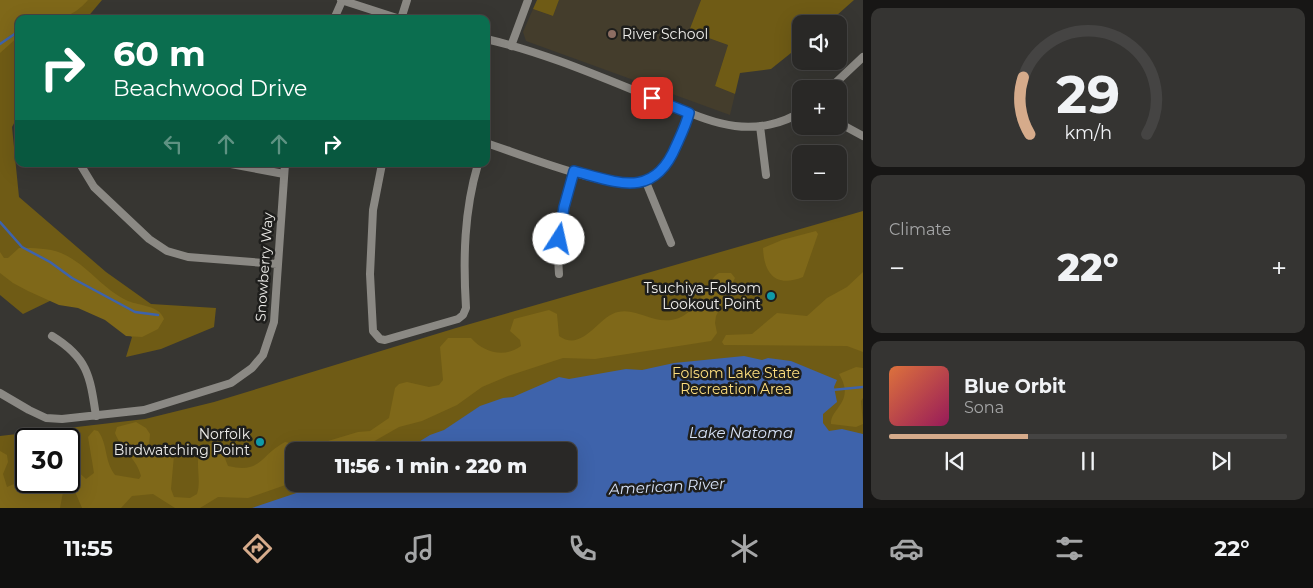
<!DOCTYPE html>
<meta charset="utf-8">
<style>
:root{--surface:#292826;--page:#353432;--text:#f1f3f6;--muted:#a5a6a7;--line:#454443;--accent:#d6ab8b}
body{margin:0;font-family:Montserrat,sans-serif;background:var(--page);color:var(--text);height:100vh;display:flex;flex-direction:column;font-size:19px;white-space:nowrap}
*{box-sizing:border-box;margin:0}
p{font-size:16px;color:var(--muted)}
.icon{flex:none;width:28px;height:28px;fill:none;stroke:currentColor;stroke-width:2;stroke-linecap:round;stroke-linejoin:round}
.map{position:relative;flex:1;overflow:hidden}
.sheet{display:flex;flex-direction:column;gap:8px;padding:8px;background:#171615;width:450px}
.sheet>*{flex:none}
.banner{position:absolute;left:15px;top:15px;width:475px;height:152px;border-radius:10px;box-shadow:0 5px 20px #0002,0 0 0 1px var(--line);background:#0b6e4f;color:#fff;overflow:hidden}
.buttons{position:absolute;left:792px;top:15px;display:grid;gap:10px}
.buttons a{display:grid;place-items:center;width:55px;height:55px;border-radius:10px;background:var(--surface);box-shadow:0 5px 20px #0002,0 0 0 1px var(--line);font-size:25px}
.speed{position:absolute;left:15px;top:428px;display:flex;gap:10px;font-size:25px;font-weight:700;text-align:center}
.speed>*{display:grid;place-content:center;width:65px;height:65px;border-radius:50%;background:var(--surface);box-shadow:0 5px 20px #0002,0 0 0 1px var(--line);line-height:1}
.speed .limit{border:2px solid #111;border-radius:8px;background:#fff;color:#111}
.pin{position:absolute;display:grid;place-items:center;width:42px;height:42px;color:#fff;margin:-21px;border-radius:10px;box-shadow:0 2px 8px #0006}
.me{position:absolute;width:55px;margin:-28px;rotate:10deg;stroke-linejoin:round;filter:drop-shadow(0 0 4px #0008)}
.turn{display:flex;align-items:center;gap:18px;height:105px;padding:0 15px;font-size:22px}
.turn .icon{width:65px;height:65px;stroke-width:2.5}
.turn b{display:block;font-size:35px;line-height:42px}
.lanes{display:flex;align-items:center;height:48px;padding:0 15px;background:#0003;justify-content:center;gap:25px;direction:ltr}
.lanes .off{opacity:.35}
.big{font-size:38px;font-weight:800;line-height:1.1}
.sheet .card{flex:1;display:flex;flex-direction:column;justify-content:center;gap:8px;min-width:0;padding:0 18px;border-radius:10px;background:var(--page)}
.sheet .dial{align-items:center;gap:0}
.dial svg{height:130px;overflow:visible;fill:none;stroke:var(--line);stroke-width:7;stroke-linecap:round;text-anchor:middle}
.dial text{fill:var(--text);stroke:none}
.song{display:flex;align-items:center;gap:15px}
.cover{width:60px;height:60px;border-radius:8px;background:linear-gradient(135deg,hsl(20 70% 55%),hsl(330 70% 35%))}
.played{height:5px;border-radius:2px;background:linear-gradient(90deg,var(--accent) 35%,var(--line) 35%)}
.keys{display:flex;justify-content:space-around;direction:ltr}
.heat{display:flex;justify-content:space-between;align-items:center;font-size:28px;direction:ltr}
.trip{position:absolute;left:285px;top:442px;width:292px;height:50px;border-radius:10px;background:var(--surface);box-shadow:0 5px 20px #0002,0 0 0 1px var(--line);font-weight:800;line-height:50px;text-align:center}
.menu{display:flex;height:80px;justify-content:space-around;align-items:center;background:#10100f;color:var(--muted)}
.menu .icon{width:35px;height:35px}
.menu .current{color:var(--accent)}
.menu b{font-size:22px;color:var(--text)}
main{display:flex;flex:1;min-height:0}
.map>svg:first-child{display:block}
</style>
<main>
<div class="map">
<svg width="863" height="508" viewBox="0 0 863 508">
<rect width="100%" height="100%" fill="#373632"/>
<path fill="#443d2c" d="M 559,0 L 701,0 L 689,31 L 728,45 L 715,86 L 735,94 L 730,115 L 526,41 L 523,32 L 533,9 L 553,16 Z"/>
<path fill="#6f5b15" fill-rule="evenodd" d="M 0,0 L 102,0 L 86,19 L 19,19 L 19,114 L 12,127 L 19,197 L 106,272 L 151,304 L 216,308 L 214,327 L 161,349 L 126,357 L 132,337 L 87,306 L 58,297 L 23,314 L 0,295 Z
M 537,0 L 559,0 L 553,16 L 533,9 Z
M 701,0 L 854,0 L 827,24 L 801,24 L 801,45 L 771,69 L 740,73 L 735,94 L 715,86 L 728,45 L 689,31 Z
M 863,211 L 863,508 L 0,508 L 0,436 L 145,419 L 214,402 L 456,328 ZM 26,439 L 69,439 L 69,481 L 26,481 ZM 294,451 L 569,451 L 569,484 L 294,484 Z"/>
<path fill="#7f6819" d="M 0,0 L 88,0 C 67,24 49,19 19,19 L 19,36 L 0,53 Z
M 816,231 L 818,234 L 803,277 C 776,288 764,274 763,248 L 782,240 Z
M 19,248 C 34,248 48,248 61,253 C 86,263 103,290 128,301 C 140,306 159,305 164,319 L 158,329 L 142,337 L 126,336 L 105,320 L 78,308 L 59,305 L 28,291 L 13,283 L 0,273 L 0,252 L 4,258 L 8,258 Z
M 863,272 L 863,352 L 847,346 L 724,345 L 722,342 L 726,335 L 752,334 L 777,313 L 807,316 L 827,298 L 847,287 Z
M 719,273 L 731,273 L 735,278 L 716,316 L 715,323 L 717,333 L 711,341 L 595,359 L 563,358 L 508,376 L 482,387 L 457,405 L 422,421 L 399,427 L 357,451 L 294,451 L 294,482 L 248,498 L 218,497 L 200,508 L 175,508 L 153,494 L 132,496 L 121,508 L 82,508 L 73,487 L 69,484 L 64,487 L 60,508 L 0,508 L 0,451 L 7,455 L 8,462 L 3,474 L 7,487 L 14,484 L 26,465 L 26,481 L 69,481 L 69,458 L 72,466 L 86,479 L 94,473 L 88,437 L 94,430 L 98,431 C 108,444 104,461 115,475 L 139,479 L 141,476 C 137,459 121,449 115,433 L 117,427 L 136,422 L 146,428 L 150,434 L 149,446 L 152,450 L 158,451 L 166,447 L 174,455 L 171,489 L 174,497 L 190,498 L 197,494 C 202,479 194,462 201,447 L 213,443 L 222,451 L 228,466 C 262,474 260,455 285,442 L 308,447 L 358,432 L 370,431 L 389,418 L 395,388 L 399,384 L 407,382 L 429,387 L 439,385 L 443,380 L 440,347 L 448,338 L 471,338 C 484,353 505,358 521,346 L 520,340 L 510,331 L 514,319 L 545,311 L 549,310 L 557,314 L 559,336 C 583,353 598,316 618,312 C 638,307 655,327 679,318 C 702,308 706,280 719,273 Z
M 856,367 L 863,368 L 863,398 L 861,401 L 863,424 L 856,427 L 831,424 C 830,408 856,402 839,374 Z"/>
<path fill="#3e63ab" d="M 744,356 L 762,360 L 768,358 L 791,361 L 837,380 L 834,387 L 837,402 L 823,414 L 823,423 L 829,431 L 842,429 L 863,434 L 863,508 L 252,508 L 323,484 L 569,484 L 569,451 L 404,451 L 430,435 L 444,430 L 480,406 L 503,398 L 513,397 L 559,377 L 569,379 L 626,369 L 642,370 L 674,363 Z"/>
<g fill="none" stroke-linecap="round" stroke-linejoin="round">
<path stroke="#3e63ab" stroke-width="2.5" d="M 38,19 L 42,16
M 0,44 L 19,31
M 0,222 L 22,247 L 50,262 L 72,278 L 135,312 L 158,315
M 832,390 L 863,387"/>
<path stroke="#8b8984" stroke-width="8" d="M 341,0 L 400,19
M 334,19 L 342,1
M 401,19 L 407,0
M 486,39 C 547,53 605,79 663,102 C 686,111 710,123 735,126 C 758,129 782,124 801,112
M 511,46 L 528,0
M 829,89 L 863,57
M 839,123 L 863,136
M 760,126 L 766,175
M 486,143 C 520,154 614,192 645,182 C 670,174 683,136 689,113
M 80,164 L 94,187 L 149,239 L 167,251 L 188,257 L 277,264
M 231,164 L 284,174
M 382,164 L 373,210 L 370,274 L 373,331 L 380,339 L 385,340 L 458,319 L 463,315 L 466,308 C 463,259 464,211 478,164
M 646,182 L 671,243
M 559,274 C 556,238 564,205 575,171
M 52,336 C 88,358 90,376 96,416
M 0,393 L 29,410 L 46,418 L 62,419 L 144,410 L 231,383 L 252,368 L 263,355 L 274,322 L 285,164"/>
</g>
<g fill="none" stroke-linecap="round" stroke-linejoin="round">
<g stroke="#114b97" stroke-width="12">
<path id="route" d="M 559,239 L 564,207 L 574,171 C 619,183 654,199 676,146 C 681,135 686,125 689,113 L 652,98"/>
</g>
<use href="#route" stroke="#1a73e8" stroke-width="9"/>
</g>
<circle fill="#8d6e63" stroke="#1e1e1c" stroke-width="2" cx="612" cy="34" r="5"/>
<g fill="#0f9aa8" stroke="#1e1e1c" stroke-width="2">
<circle cx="771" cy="296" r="5"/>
<circle cx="260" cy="442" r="5"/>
</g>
<g text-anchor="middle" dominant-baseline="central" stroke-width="5" stroke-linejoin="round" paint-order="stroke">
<g font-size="14" fill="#eeedea" stroke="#1e1e1c" text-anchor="end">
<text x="622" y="34" text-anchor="start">River School</text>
<text x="761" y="288">Tsuchiya-Folsom<tspan x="761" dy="16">Lookout Point</tspan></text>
<text x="250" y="434">Norfolk<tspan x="250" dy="16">Birdwatching Point</tspan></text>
</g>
<g font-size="14" fill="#eeedea" stroke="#1e1e1c">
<text transform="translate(264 267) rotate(-86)">Snowberry Way</text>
</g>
<g font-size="14" fill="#fedf7e" stroke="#1e1e1c">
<text x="736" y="373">Folsom Lake State<tspan x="736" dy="16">Recreation Area</tspan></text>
</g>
<g font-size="15" font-style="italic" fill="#d6e1f6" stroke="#1e1e1c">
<text x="741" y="432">Lake Natoma</text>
<text transform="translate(667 486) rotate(-3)">American River</text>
</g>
</g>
</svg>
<div class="buttons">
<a><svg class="icon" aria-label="sound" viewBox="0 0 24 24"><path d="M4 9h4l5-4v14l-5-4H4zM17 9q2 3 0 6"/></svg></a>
<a>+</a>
<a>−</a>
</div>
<div class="speed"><div class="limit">30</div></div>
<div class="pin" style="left:652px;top:98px;background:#d93025"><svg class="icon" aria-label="arrive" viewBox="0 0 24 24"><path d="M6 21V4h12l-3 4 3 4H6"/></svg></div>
<svg class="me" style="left:559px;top:239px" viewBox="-20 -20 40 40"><circle r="19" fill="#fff"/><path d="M0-13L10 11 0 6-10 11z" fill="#1a73e8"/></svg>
<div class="trip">11:56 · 1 min · 220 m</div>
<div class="banner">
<div class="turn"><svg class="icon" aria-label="right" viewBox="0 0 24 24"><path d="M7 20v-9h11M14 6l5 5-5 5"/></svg><div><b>60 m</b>Beachwood Drive</div></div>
<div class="lanes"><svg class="icon off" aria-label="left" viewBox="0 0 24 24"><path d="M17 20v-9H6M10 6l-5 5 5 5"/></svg><svg class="icon off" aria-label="ahead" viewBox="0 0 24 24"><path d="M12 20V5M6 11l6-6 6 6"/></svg><svg class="icon off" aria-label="ahead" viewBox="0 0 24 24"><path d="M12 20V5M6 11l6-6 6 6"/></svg><svg class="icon" aria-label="right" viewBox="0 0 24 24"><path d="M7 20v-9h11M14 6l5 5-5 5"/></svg></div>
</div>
</div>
<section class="sheet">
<div class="card dial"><svg viewBox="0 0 100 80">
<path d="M14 69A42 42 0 1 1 86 69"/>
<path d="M14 69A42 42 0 0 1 10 34" stroke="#d6ab8b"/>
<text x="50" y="56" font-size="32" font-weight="700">29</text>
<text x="50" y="72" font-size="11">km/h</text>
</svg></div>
<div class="card"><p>Climate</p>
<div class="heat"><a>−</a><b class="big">22°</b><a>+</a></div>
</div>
<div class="card">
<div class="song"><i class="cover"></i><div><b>Blue Orbit</b><p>Sona</p></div></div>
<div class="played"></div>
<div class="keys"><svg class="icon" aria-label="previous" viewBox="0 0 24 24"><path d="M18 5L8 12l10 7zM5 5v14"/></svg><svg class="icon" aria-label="pause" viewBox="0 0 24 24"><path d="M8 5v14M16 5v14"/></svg><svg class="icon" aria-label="next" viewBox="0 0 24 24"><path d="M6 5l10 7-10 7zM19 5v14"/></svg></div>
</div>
</section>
</main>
<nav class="menu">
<b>11:55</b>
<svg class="icon current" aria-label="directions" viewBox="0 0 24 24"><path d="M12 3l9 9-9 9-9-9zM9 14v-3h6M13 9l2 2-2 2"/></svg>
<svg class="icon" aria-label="music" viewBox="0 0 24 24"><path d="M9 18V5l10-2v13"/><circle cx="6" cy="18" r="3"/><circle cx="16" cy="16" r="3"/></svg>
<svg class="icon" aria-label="phone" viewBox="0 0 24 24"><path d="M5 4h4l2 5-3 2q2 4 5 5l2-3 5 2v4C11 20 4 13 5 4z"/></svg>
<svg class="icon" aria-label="climate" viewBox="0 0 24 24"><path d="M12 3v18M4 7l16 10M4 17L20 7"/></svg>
<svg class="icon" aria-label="car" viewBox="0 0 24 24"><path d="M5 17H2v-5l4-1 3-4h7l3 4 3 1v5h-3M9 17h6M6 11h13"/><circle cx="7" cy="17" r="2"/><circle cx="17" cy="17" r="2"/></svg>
<svg class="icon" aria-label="filters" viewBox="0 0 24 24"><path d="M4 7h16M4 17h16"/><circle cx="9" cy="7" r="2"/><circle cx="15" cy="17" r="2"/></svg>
<b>22°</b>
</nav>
